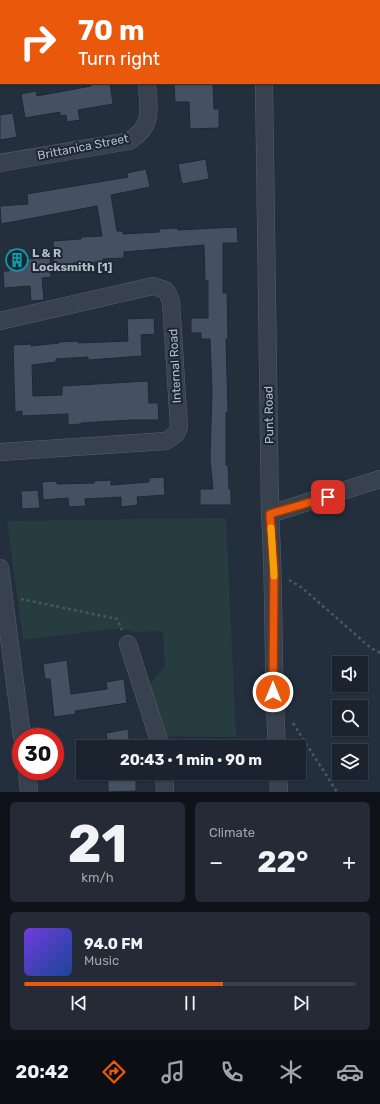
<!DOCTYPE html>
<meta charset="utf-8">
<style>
:root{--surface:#1b232e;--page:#242b36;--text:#f1f3f6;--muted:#a0a4aa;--line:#39404a;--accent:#ea580c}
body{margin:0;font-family:Rubik,sans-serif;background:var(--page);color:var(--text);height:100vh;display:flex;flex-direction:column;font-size:15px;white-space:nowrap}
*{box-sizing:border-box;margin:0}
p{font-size:13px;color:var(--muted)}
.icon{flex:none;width:22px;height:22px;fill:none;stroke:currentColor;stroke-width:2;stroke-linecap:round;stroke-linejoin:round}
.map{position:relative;height:792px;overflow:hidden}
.side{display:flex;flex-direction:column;gap:10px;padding:10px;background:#0f1319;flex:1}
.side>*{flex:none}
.guide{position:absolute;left:0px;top:0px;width:380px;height:84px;box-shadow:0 1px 3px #0004,0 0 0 1px var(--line);background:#ea580c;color:#fff;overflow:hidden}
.controls{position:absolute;left:332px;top:656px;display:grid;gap:8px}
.controls a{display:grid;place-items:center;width:36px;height:36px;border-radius:0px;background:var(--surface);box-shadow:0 1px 3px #0004,0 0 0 1px var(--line);font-size:20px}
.speed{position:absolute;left:12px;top:728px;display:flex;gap:8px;font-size:20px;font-weight:700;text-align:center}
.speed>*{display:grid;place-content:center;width:52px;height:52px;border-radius:50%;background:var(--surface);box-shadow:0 1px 3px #0004,0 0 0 1px var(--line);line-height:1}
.speed .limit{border:6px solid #d22;background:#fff;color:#111}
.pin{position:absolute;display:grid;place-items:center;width:34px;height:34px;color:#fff;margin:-17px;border-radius:8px;box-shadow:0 2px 6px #0006}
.me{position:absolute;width:44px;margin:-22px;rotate:0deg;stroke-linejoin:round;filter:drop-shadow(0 0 3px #0008)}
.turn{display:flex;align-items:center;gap:14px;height:84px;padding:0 12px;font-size:18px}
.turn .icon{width:52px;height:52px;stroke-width:2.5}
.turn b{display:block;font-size:28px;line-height:34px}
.big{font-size:30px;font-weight:700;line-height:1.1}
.side .card{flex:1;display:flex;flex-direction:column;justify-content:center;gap:6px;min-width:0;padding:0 14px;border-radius:6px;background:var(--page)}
.side .dial{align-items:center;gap:0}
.dial b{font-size:52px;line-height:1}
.song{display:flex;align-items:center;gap:12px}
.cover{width:48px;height:48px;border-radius:6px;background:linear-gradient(135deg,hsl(260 70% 55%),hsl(220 70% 35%))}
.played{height:4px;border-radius:2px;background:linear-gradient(90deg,var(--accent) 60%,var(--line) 60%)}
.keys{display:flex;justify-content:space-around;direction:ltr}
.heat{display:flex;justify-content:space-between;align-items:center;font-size:22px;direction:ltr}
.side .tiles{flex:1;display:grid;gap:10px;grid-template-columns:1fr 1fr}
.card:last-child{grid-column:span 2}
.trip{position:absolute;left:76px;top:740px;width:230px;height:40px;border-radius:0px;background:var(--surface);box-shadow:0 1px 3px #0004,0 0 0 1px var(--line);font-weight:700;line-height:40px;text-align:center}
.tab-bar{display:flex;height:64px;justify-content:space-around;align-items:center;background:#0b0e12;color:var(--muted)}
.tab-bar .icon{width:28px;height:28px}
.tab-bar .on{color:var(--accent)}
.tab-bar b{font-size:18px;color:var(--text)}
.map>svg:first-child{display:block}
</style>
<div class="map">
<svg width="380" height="792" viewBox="0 0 380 792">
<rect width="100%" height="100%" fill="#242f3e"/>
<path fill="#263c3f" d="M 226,518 L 236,737 L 167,736 L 149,686 L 165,666 L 163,631 L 133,632 L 121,628 L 23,640 L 7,521 Z"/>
<path fill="#455162" stroke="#1f2835" d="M 90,83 L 110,83 L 113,104 L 78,110 L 80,120 L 67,122 L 66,115 L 60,116 L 60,112 L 25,118 L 21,94 L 36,91 L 37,96 L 91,86 Z
M 213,83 L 214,109 L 219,109 L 219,128 L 190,129 L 189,102 L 175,102 L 174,84 Z
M 13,113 L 17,137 L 0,140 L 0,115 Z
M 206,159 L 209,179 L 182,184 L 178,164 Z
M 146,169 L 150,187 L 111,195 L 117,231 L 123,231 L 123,234 L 159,232 L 159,229 L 178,228 L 178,230 L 237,227 L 238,243 L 223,243 L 223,293 L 227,293 L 228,339 L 226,339 L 228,412 L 226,412 L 226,465 L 228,465 L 229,489 L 231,489 L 231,505 L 200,505 L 200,489 L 213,489 L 210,459 L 212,391 L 210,339 L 201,339 L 201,333 L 191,333 L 191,318 L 208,318 L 208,281 L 205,281 L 204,245 L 124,252 L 124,258 L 103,259 L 103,262 L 73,263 L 73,268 L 54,268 L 53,241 L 81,239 L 81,237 L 102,236 L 97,206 L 1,224 L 0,206 L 28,204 L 27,194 L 128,177 L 127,173 Z
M 8,249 L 26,249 L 26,259 L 50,258 L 51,277 L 42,278 L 44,300 L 31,301 L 30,286 L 4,288 L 3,271 L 9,271 Z
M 154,318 L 155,334 L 141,335 L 142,356 L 88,360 L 88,357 L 56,359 L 56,362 L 32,365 L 33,396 L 62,395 L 62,386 L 148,381 L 149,403 L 158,403 L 159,420 L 132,420 L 81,423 L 81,424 L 68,425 L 68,414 L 22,416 L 22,411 L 15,412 L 13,345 L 31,344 L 31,346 L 59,343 L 59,342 L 78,341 L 78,343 L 128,341 L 127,319 Z
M 164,477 L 165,495 L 137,497 L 138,505 L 121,507 L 121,497 L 85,499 L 86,506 L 69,507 L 68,498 L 43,500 L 42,482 L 57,481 L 57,484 L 94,483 L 94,481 L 111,480 L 111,485 L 149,482 L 149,478 Z
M 38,490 L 40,508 L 22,509 L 21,491 Z
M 67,660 L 71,694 L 107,689 L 106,682 L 124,679 L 127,703 L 75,711 L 76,714 L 54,717 L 50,679 L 45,679 L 43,664 Z
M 128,729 L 130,747 L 108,747 L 106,733 Z
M 108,773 L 136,773 L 136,791 L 108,792 Z"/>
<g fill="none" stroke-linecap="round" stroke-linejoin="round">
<g stroke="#565f6c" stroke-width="18">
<path id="minor" d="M 146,0 L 146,1
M 263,0 L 263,1
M 264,83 L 270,514 C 275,591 272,669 277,747
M 0,163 L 129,141 C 155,125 148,109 147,83
M 0,321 L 153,286 L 165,290 L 168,294 L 171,302 L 179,427 L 176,434 L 166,441 L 0,452
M 270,514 L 380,479
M 0,568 L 22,737
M 128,644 L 161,747
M 27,771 L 29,792
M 164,773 L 165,792
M 278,773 L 279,792"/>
</g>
<path stroke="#44595c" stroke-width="2.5" stroke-dasharray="3 3" stroke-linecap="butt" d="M 289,580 L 301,587 L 371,648 L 380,653
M 21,599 L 117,619 L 122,630
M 293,723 L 337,792"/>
<use href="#minor" stroke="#38414e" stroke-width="17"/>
</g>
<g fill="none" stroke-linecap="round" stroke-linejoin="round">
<g stroke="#983908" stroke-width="10">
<path id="route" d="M 273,692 L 274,570 L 270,514 L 328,497"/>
</g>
<use href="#route" stroke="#ea580c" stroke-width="7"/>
<path stroke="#f59e0b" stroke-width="7" d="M 271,528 L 274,576"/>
</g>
<defs>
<g id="building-ring" transform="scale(1.15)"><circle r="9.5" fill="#1d2633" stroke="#0f9aa8" stroke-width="1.5"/><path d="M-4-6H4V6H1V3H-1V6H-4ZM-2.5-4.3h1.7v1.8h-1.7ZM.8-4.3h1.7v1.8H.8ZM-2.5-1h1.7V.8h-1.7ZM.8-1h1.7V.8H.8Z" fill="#0f9aa8"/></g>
</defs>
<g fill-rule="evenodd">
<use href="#building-ring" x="17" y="260"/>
</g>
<g text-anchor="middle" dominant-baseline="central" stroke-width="4" stroke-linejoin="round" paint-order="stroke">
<g font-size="12" fill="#b4bcc9" stroke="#1d2633">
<text transform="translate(83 147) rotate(-11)">Brittanica Street</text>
<text transform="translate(175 366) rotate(-93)">Internal Road</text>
<text transform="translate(269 415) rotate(-91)">Punt Road</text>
</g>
<g font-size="12" font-weight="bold" fill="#b4bcc9" stroke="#1d2633" text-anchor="start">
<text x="32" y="253">L &amp; R<tspan x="32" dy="14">Locksmith [1]</tspan></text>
</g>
</g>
</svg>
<div class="controls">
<a><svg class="icon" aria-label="sound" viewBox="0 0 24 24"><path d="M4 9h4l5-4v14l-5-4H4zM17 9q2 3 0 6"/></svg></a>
<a><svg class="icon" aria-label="search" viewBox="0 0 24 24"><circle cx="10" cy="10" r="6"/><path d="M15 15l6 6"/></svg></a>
<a><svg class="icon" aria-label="layers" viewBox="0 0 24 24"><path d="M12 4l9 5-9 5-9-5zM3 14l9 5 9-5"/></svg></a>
</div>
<div class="speed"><div class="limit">30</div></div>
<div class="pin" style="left:328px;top:497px;background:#d93025"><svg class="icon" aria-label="arrive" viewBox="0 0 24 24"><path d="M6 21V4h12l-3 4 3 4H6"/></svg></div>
<svg class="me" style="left:273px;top:692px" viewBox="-20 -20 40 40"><circle r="17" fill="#ea580c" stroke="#fff" stroke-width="3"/><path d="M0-11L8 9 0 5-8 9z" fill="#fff"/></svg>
<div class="trip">20:43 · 1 min · 90 m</div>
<div class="guide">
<div class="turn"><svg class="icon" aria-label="right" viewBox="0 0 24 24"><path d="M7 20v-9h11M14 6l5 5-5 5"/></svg><div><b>70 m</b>Turn right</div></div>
</div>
</div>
<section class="side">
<div class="tiles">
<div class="card dial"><b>21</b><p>km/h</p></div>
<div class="card"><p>Climate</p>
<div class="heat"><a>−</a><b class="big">22°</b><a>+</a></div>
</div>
<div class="card">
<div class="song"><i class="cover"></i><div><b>94.0 FM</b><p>Music</p></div></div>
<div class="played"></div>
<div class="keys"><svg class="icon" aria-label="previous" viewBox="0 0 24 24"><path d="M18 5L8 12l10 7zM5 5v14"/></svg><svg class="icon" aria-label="pause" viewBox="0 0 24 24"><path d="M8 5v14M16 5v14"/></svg><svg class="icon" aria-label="next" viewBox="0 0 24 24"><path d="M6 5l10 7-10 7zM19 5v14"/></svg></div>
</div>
</div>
</section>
<nav class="tab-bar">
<b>20:42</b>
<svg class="icon on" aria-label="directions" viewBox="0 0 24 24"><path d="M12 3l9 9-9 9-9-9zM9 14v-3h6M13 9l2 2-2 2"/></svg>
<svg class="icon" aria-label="music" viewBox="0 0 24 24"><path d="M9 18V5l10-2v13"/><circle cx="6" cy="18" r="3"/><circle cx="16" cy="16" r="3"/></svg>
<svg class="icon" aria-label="phone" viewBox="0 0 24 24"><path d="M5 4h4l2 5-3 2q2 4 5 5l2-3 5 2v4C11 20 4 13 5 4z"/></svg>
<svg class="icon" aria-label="climate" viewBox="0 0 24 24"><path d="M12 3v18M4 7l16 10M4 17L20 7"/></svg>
<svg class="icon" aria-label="car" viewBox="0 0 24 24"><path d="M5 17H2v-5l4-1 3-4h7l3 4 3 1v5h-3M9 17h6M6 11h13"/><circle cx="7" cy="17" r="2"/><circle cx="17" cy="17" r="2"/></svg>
</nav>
